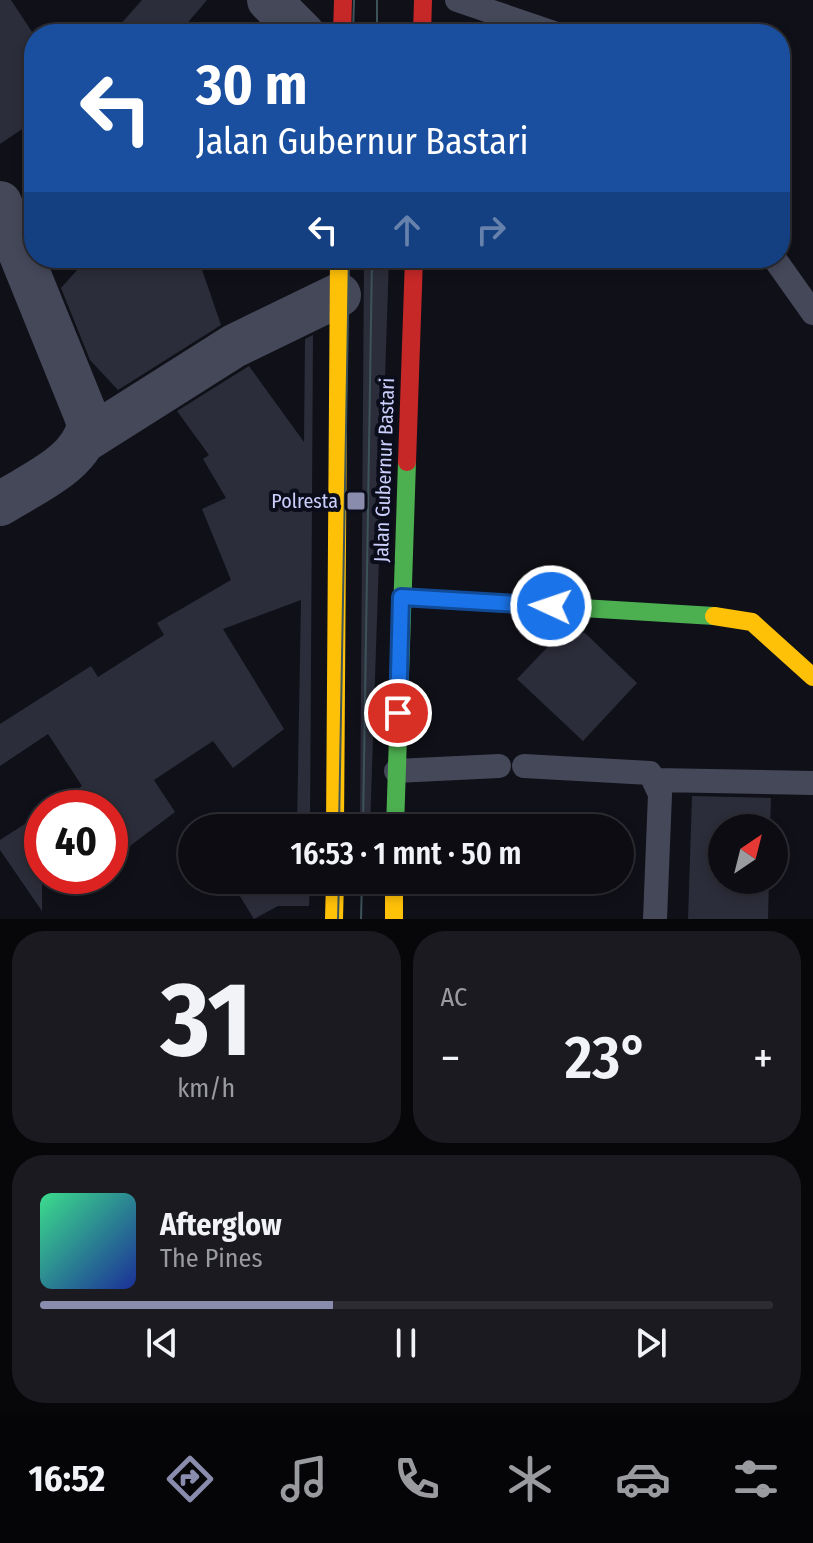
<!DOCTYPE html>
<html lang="id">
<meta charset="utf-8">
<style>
:root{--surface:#0c0c12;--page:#1a1a20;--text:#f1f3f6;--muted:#9a9b9f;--line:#2c2c32;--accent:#898cac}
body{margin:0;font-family:"Fira Sans Condensed",sans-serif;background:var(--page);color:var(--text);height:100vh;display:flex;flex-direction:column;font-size:30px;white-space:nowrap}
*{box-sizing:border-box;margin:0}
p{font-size:26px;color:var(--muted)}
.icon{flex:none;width:44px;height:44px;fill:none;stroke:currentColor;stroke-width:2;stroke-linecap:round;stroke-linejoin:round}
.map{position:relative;height:919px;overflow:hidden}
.details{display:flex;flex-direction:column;gap:12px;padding:12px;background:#07070a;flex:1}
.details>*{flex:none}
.banner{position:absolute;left:24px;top:24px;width:766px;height:244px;border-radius:32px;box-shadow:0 4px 12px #0003,0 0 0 2px var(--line);background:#1a4fa0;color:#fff;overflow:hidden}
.needle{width:52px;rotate:35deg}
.controls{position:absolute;left:708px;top:814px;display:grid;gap:16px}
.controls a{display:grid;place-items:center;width:80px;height:80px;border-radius:50%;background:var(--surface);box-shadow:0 4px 12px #0003,0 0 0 2px var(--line);font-size:40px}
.speed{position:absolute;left:24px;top:790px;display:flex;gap:16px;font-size:40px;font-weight:700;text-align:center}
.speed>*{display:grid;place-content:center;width:104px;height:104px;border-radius:50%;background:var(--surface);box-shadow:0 4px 12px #0003,0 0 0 2px var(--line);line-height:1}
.speed .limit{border:12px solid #d22;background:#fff;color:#111}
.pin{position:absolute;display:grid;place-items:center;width:68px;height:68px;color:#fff;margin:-34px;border:4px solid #fff;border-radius:50%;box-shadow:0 2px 8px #0007}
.me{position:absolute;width:88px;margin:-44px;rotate:273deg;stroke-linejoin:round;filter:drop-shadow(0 0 6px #0008)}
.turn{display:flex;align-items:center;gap:28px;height:168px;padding:0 40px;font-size:36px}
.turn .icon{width:104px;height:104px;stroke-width:2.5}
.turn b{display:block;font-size:56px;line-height:68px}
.lanes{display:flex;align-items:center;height:76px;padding:0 40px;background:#0003;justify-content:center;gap:40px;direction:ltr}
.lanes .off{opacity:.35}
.big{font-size:60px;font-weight:600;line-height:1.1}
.details .card{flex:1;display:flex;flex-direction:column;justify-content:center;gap:12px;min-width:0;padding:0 28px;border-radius:32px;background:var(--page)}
.details .dial{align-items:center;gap:0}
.dial b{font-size:104px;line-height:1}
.song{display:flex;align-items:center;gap:24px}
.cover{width:96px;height:96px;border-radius:12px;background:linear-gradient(135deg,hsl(150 70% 55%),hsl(230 70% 35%))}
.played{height:8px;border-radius:4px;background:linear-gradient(90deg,var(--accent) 40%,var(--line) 40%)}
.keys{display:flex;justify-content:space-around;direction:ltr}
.heat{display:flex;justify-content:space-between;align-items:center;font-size:44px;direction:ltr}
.details .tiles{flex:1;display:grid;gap:12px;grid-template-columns:1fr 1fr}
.card:last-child{grid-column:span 2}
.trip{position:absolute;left:178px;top:814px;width:456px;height:80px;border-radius:40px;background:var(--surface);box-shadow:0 4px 12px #0003,0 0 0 2px var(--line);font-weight:600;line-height:80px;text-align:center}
.tabs{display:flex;height:128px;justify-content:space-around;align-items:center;background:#050507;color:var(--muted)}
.tabs .icon{width:56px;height:56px}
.tabs .active{color:var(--accent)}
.tabs b{font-size:36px;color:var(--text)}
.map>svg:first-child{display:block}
</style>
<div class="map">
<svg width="813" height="919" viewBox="0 0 813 919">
<rect width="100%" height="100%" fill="#101018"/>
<path fill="#2c2d3a" d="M 0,0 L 11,0 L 34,35 L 34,121 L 0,144 Z
M 142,0 L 207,0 L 178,34 L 112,34 Z
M 88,258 L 198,258 L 221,325 L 118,390 L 90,360 L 61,288 Z
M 364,258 L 389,258 L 370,828 L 360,828 Z
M 313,335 L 310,828 L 297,828 L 301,600 L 223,629 L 284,729 L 233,768 L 213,741 L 154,780 L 175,812 L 110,861 L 110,808 L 49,808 L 82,786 L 48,734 L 0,766 L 0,724 L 91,666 L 98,677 L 164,635 L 157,623 L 231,580 L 202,509 L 226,498 L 203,459 L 209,455 L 177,411 L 249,366 L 304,442 L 305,339 Z
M 562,632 L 585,633 L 637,683 L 583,741 L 517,679 Z
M 692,796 L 771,798 L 770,828 L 722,828 L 722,880 L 769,880 L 768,919 L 688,919 Z
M 42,813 L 42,911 L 0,850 L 0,840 Z
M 230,880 L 287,880 L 296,894 L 296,880 L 310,880 L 309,906 L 278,906 L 254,919 Z"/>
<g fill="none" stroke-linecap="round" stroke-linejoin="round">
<path stroke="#454859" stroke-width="24" d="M 457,0 L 557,34
M 774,258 L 813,313
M 524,766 L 650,773 L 660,794 L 655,919
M 396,771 L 499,766
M 656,780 L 813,783"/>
<path stroke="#454859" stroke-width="44" d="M 269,0 L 303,34
M 0,203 L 89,423 C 84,463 31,484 0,504
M 87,439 L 234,346 L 339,295"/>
<path stroke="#4caf50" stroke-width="18" d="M 401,597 L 714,616
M 395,828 L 407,462"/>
<path stroke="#ffc107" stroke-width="18" d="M 714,616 L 752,622 L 813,677
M 335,828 L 339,258
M 394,880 L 394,919
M 334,919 L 335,880"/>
<path stroke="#c62828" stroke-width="18" d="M 342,34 L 343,0
M 422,34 L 423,0
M 407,462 L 414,258"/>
<path stroke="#3c535a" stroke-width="2" d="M 353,34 L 354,0
M 377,34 L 377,0
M 339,828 L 349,258
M 363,828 L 372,258
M 338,919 L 339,880
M 361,919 L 362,880"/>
</g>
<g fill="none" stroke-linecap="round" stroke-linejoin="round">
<g stroke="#114b97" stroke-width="20">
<path id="route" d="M 398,713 L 401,597 L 551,606"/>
</g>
<use href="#route" stroke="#1a73e8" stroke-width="14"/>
</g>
<rect fill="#898cac" stroke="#0c0d1b" stroke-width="3" x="346" y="491" width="20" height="20" rx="4"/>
<g text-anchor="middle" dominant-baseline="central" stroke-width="8" stroke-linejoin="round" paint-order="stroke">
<g font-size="20" fill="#cacffc" stroke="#0c0d1b">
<text transform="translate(384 470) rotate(-88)">Jalan Gubernur Bastari</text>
</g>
<g font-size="20" fill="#cacffc" stroke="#0c0d1b" text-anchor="end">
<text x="338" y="501">Polresta</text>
</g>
</g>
</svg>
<div class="controls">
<a><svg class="needle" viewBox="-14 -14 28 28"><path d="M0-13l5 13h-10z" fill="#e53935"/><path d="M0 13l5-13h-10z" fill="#9a9b9f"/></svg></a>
</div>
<div class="speed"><div class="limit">40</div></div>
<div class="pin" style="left:398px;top:713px;background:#d93025"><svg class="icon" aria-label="arrive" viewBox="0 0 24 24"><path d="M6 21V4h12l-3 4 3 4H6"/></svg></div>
<svg class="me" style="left:551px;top:606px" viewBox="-20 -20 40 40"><circle r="17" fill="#1a73e8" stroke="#fff" stroke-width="3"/><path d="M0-11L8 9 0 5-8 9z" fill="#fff"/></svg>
<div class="trip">16:53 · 1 mnt · 50 m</div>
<div class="banner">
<div class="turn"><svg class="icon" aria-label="left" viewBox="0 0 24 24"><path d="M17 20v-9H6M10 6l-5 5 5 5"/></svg><div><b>30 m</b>Jalan Gubernur Bastari</div></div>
<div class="lanes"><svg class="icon" aria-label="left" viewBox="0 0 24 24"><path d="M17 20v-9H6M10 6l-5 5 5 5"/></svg><svg class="icon off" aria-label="ahead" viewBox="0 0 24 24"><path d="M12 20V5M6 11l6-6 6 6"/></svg><svg class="icon off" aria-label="right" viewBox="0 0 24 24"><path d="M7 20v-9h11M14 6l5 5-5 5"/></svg></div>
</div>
</div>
<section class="details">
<div class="tiles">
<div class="card dial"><b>31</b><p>km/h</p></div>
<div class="card"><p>AC</p>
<div class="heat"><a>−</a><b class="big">23°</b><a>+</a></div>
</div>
<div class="card">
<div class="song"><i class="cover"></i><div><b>Afterglow</b><p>The Pines</p></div></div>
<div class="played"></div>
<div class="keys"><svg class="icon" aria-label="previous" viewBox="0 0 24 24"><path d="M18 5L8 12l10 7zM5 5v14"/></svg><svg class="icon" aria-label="pause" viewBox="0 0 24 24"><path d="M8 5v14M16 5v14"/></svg><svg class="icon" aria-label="next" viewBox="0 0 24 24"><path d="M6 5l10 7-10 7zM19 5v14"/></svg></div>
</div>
</div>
</section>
<nav class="tabs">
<b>16:52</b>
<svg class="icon active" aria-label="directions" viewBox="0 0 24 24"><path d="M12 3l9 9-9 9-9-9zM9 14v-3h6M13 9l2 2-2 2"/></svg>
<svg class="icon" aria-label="music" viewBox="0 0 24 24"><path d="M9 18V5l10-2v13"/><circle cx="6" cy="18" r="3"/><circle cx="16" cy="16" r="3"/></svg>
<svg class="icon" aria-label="phone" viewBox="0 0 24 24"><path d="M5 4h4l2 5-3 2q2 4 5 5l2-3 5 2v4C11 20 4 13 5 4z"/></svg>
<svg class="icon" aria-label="climate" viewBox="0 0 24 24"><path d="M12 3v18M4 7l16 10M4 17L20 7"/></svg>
<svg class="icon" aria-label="car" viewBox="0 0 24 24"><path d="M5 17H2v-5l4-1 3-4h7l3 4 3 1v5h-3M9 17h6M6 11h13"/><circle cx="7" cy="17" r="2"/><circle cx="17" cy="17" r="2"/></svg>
<svg class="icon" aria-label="filters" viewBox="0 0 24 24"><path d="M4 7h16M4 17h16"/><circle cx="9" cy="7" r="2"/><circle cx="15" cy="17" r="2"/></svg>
</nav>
